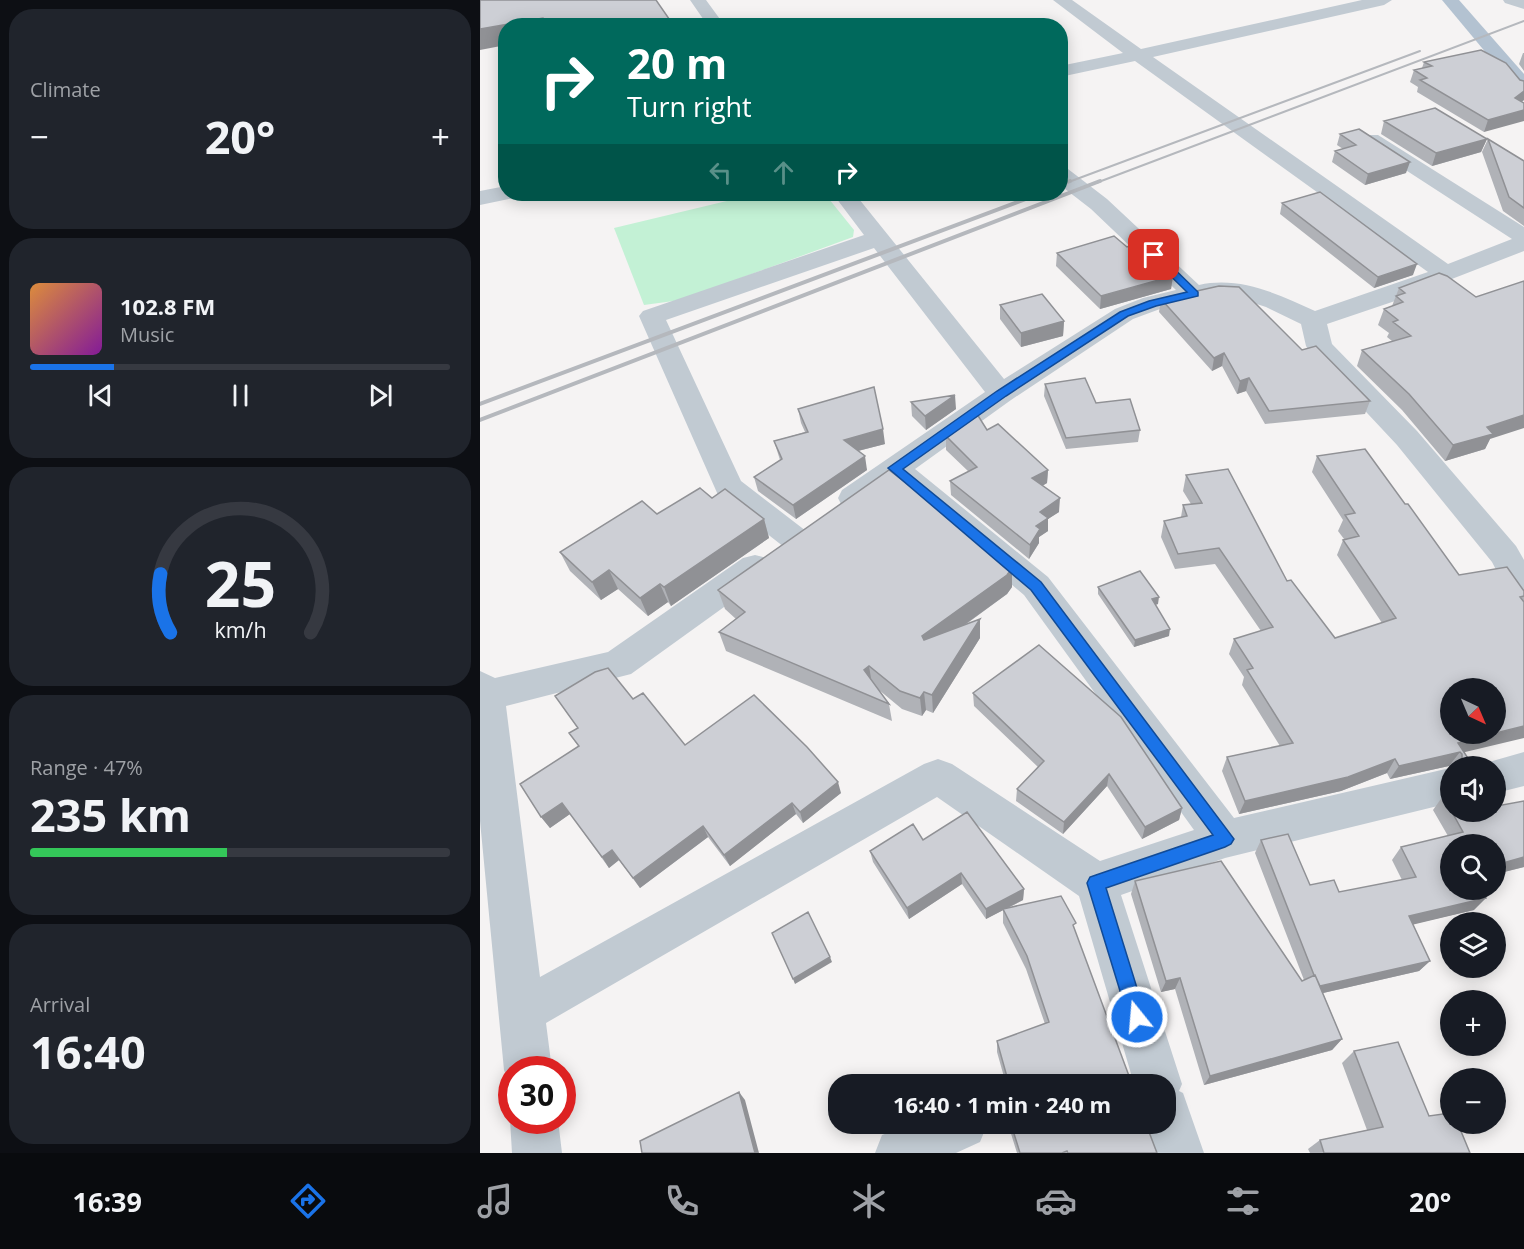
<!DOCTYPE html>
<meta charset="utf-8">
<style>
:root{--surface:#171b24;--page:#20242c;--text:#f1f3f6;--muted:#9ea1a6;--line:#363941;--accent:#1a73e8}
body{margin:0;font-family:"Open Sans",sans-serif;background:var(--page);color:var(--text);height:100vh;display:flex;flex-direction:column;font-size:22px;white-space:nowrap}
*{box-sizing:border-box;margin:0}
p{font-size:20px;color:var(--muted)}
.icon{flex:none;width:33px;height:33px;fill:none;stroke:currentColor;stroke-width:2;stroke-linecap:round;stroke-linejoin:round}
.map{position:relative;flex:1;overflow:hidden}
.drawer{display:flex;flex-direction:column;gap:9px;padding:9px;background:#0d0f14;width:480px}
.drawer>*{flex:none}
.banner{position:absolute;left:18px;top:18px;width:570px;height:183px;border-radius:24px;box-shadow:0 3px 15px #0003;background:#00695c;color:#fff;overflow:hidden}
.needle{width:39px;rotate:136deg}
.fabs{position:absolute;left:960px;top:678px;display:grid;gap:12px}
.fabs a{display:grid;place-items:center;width:66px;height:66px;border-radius:50%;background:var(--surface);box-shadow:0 3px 15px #0003;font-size:30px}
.speed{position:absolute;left:18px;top:1056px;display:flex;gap:12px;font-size:30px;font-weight:700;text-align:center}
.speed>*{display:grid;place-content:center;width:78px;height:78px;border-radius:50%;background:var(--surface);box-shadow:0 3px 15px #0003;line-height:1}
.speed .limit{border:9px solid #d22;background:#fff;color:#111}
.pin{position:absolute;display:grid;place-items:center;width:51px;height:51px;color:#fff;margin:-26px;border-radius:12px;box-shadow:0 3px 9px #0006}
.me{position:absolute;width:66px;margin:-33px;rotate:343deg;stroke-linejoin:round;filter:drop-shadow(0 0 4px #0008)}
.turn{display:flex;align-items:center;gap:21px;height:126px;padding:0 30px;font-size:27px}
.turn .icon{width:78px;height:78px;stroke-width:2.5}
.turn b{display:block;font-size:42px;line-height:51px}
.lanes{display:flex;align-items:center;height:57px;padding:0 30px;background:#0003;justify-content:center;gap:30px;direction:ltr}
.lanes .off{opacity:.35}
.big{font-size:45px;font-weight:700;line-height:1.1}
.drawer .tile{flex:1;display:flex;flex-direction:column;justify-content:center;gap:9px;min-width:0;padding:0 21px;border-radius:24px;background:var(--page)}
.drawer .dial{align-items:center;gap:0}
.dial svg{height:156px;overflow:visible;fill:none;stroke:var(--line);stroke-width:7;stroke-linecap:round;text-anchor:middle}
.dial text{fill:var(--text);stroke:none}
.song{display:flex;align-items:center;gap:18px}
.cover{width:72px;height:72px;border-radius:9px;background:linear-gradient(135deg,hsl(30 70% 55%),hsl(290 70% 35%))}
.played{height:6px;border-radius:3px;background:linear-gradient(90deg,var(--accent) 20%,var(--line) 20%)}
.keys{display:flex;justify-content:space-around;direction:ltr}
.heat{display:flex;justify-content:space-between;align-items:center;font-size:33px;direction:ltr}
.charge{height:9px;border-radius:4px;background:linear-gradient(90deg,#34c759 47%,var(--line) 0)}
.trip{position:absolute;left:348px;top:1074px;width:348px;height:60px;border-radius:24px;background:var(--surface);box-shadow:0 3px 15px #0003;font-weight:700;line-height:60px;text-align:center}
.menu{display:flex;height:96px;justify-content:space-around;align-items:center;background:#090b0e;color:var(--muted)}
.menu .icon{width:42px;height:42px}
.menu .current{color:var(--accent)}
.menu b{font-size:27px;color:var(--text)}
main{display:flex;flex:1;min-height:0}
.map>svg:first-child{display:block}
</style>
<main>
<section class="drawer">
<div class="tile"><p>Climate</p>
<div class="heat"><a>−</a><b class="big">20°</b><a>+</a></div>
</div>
<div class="tile">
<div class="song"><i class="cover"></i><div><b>102.8 FM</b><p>Music</p></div></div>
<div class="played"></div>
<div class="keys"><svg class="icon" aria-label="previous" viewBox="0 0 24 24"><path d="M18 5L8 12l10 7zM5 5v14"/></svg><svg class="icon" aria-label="pause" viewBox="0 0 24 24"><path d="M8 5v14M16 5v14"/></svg><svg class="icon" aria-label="next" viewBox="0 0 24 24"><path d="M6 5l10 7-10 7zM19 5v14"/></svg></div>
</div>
<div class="tile dial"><svg viewBox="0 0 100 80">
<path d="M14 69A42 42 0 1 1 86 69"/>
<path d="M14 69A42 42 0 0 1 9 39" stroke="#1a73e8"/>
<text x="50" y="56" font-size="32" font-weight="700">25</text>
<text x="50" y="72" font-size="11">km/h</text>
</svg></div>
<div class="tile"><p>Range · 47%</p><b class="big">235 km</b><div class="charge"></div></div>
<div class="tile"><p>Arrival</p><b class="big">16:40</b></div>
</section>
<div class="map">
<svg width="1044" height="1153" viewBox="0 0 1044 1153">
<rect width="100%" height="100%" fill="#f5f3f3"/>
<path fill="#c3f1d5" d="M 276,194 L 345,194 L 374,230 L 373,237 L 201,300 L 164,305 L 134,228 Z"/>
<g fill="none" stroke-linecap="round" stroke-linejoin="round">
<path fill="#c1cad2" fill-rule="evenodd" d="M 210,0 L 226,0 L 245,26 L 228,26 Z
M 573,0 L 592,0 L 661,49 L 882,0 L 912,0 L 904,5 L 673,57 L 968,264 L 1032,239 L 884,143 L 881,139 L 884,135 L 898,135 L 1044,227 L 1044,251 L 915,301 L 847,324 L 852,344 L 937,431 L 1036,546 L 1044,560 L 1044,605 L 1032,601 L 1012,562 L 917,445 L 830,352 L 826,346 L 821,324 L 786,307 L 752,296 L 731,297 L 680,309 L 653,319 L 531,400 L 435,469 L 568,577 L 754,818 L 970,768 L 970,803 L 745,858 L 641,895 L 702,1084 L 699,1091 L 703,1093 L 724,1153 L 674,1153 L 666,1124 L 686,1124 L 686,1084 L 654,1084 L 599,896 L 457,797 L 66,1023 L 72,1070 L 32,1070 L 31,1087 L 24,1070 L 0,821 L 0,671 L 15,678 L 128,652 L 263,558 L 275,555 L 287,558 L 291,567 L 287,576 L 151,674 L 26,706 L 60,977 L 444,764 L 458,759 L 472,764 L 620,861 L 714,830 L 544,595 L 414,484 C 398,496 383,512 362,506 L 358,498 L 362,490 L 505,392 L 394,248 L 186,320 L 261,481 L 326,531 L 331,539 L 326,547 L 315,551 L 304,547 L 238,495 L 159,316 L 163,311 L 384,235 L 353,194 L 375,194 L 524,379 L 635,309 L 663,298 L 696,290 L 611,209 L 580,185 L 580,168 L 588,169 L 627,199 L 719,285 C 760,276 798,294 835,311 L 948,272 L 655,61 L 580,77 L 580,66 L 643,53 Z
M 1023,0 L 1044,0 L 1044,9 L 1025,3 Z
M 26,186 L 26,194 L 37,194 L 34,198 L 0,205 L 0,191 Z
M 1044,752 L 1044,786 L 1016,793 L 1016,766 L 1001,766 L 1002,764 Z
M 32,1116 L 32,1120 L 78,1120 L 82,1153 L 32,1153 L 30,1120 Z
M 430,1124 L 507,1124 L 507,1125 L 500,1142 L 476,1153 L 395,1153 L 402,1135 Z"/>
<path fill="#b3c2d1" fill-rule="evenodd" d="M 962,0 L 979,0 L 1044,74 L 1044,92 L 1037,90 Z"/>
<path stroke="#b5b8bd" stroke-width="2" d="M 586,183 L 940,51
M 616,183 L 1044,21"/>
<path stroke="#b5b8bd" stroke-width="4" d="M 580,185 L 590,181
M 0,404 L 559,194
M 0,420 L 620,181"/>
</g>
<path fill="#b0b2b7" d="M 1043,53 L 1044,53 L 1044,71 L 1039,64 Z
M 944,62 L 1044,81 L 1044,100 L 1004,132 L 937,92 L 938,87 L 930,82 L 934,70 L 942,68 Z
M 904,121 L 1007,139 L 1001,152 L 952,166 L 901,134 Z
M 860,134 L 926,173 L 885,185 L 852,162 L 855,151 L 863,149 L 857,145 Z
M 1008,139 L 1044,161 L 1044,226 L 1023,211 L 1002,152 Z
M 802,203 L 933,275 L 894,288 L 800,214 Z
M 647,247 L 693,276 L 691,289 L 620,309 L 576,266 L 577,253 Z
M 959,273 L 1010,439 L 1005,449 L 965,461 L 922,410 L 877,366 L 882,350 L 912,341 L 907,337 L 909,333 L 898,325 L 904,309 L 912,306 L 919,288 Z
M 681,299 L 822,350 L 890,401 L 885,414 L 785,424 L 766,391 L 757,394 L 742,366 L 732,371 L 679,312 Z
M 520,305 L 584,321 L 583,336 L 541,347 L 520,319 Z
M 565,384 L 616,403 L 660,430 L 658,442 L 586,449 L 564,396 Z
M 431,402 L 476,409 L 446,430 L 432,416 Z
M 318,409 L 405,444 L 378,451 L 387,470 L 316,519 L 278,491 L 274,477 L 300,460 L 294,441 L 325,432 L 321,423 Z
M 507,430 L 568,470 L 567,483 L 562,486 L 579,512 L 568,519 L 568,531 L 559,537 L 559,543 L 549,559 L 471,495 L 470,481 L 489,472 L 466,450 L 466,436 Z
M 837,456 L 925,504 L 979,575 L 1044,591 L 1044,601 L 984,753 L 993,766 L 970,767 L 969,766 L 910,779 L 907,773 L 861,791 L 759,814 L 742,771 L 747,757 L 800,746 L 762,685 L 764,677 L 749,654 L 754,639 L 781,631 L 735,564 L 695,569 L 681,537 L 684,521 L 701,517 L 703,505 L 711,504 L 703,491 L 706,475 L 807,581 L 855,638 L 902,623 L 857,555 L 863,540 L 864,539 L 858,531 L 863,520 L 832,472 Z
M 232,498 L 284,519 L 289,538 L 191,606 L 188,602 L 168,616 L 138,589 L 121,600 L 90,571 L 80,552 L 177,514 Z
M 532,587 L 527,594 L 485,625 L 500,619 L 500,638 L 453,713 L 446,710 L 442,716 L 422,709 L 399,690 L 409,704 L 412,721 L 246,651 L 239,632 L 256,619 L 245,609 L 238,590 Z
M 618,587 L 678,604 L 675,605 L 689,636 L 654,647 L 618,594 Z
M 493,693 L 702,808 L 699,820 L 662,839 L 627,786 L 583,834 L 536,801 L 537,789 L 558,767 L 494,706 Z
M 75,696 L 153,699 L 205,745 L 361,793 L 323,823 L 316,814 L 250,866 L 228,837 L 160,888 L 139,860 L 129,868 L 90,814 L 70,828 L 61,817 L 98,746 L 89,733 L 98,728 Z
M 970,794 L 970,812 L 1016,812 L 1044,867 L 1016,874 L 1016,844 L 970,844 L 994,910 L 933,924 L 950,961 L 939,971 L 843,993 L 862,1039 L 852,1050 L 724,1085 L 695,989 L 681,992 L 651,894 L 655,881 L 822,981 L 824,980 L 775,853 L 781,840 L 830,885 L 859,892 L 922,880 L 912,860 L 921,847 L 968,836 L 953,810 L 963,796 Z
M 443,840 L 544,889 L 543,900 L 528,908 L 595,931 L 652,1084 L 526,1084 L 517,1052 L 517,1041 L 565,1024 L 546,969 L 523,923 L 523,910 L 506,919 L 482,884 L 429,919 L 393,862 L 390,851 Z
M 874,1051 L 949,1116 L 990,1153 L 830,1153 L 828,1149 L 840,1140 L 887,1130 L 862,1063 Z
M 528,1124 L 666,1124 L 677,1153 L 537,1153 Z"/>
<path fill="#909195" d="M 63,18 L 65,26 L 26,26 L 26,45 L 0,50 L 0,29 Z
M 1044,91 L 1044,100 L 1030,110 L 1035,98 Z
M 1044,110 L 1044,121 L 1004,132 L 1008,120 Z
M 1007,139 L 1001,152 L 952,166 L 956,153 Z
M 930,162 L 926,173 L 885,185 L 888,174 Z
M 937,264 L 933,275 L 894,288 L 898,277 Z
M 693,276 L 691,289 L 620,309 L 621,296 Z
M 584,321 L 583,336 L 541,347 L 541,333 Z
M 744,353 L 742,366 L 732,371 L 734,358 Z
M 769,378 L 766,391 L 757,394 L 760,381 Z
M 475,395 L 476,409 L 446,430 L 445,416 Z
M 1044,415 L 1044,428 L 1010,439 L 1005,449 L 965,461 L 973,445 L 1007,427 Z
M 403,429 L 405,444 L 366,454 L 364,440 Z
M 385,456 L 387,470 L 316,519 L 313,505 Z
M 568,470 L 567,483 L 552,492 L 552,478 Z
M 580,498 L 579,512 L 568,519 L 568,531 L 559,537 L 559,543 L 549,559 L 550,545 L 560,512 Z
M 284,519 L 289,538 L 191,606 L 184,587 Z
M 532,568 L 532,587 L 527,594 L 444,654 L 442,636 Z
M 129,570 L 138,589 L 121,600 L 112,582 Z
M 180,584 L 188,602 L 168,616 L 160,598 Z
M 679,597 L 678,604 L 671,606 L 672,599 Z
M 500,619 L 500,638 L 453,713 L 452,695 Z
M 690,629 L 689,636 L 654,647 L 655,640 Z
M 389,666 L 392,684 L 384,670 Z
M 444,692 L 446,710 L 442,716 L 440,698 Z
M 1044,726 L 1044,738 L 981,753 L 980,752 L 969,766 L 910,779 L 919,766 L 978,743 Z
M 915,759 L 907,773 L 861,791 L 759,814 L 765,801 Z
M 629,774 L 627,786 L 583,834 L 584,822 Z
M 358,782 L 361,793 L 323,823 L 320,812 Z
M 82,803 L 90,814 L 70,828 L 61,817 Z
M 312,803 L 316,814 L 250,866 L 244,855 Z
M 702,808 L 699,820 L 662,839 L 665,827 Z
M 223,826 L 228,837 L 160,888 L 153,878 Z
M 132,850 L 139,860 L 129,868 L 122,857 Z
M 1044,857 L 1044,867 L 1016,874 L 1016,865 Z
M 481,873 L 482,884 L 429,919 L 427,908 Z
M 544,889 L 543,900 L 506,919 L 506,909 Z
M 1006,898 L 994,910 L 919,928 L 929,916 Z
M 350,957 L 352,962 L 315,984 L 313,979 Z
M 950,961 L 939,971 L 830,996 L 838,986 Z
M 700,978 L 695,989 L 681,992 L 686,981 Z
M 862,1039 L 852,1050 L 724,1085 L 730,1076 Z
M 259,1092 L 265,1100 L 279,1153 L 275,1153 Z"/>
<path fill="#cdcfd5" stroke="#909195" stroke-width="1.5" d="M 0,0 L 176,0 L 194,26 L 66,26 L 63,18 L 0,29 Z
M 1001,50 L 1026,63 L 1040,80 L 1044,81 L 1044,91 L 1035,98 L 1044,103 L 1044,110 L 1008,120 L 940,80 L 947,78 L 934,70 L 952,66 L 944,62 Z
M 955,108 L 1007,139 L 956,153 L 904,121 Z
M 879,129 L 930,162 L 888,174 L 855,151 L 876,145 L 860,134 Z
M 1008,139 L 1044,161 L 1044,208 L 1029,197 Z
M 840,192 L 937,264 L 898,277 L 802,203 Z
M 634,236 L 647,247 L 658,243 L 693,276 L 621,296 L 577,253 Z
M 959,273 L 967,276 L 996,297 L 1044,281 L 1044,415 L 1007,427 L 1013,434 L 973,445 L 929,394 L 882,350 L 931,336 L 913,322 L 918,320 L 904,309 L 923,302 L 916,296 L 925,293 L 919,288 Z
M 739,286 L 759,287 L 822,350 L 836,346 L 890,401 L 789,411 L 769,378 L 760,381 L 744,353 L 734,358 L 681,299 Z
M 562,294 L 584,321 L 541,333 L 520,305 Z
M 605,378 L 616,403 L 650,399 L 660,430 L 586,438 L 565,384 Z
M 394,387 L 403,429 L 364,440 L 385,456 L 313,505 L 274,477 L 302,459 L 294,441 L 328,432 L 318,409 Z
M 475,395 L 445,416 L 431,402 Z
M 497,414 L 507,430 L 518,424 L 568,470 L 552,478 L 580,498 L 560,512 L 568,518 L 556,526 L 560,529 L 550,545 L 470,481 L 497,467 L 466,436 Z
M 885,449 L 925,504 L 928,504 L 979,575 L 1027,567 L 1044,591 L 1044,596 L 1040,597 L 1044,602 L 1044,726 L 1016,733 L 1016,688 L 970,688 L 970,734 L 1015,734 L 978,743 L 993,766 L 982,766 L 982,754 L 980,752 L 919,766 L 915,759 L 868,777 L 765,801 L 747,757 L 813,743 L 767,670 L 773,668 L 754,639 L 793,627 L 739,548 L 698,554 L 684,521 L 707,516 L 703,505 L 722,503 L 706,475 L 748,469 L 807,581 L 811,580 L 855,638 L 916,618 L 863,540 L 879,536 L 865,515 L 875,513 L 837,456 Z
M 409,470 L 438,492 L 440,491 L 532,568 L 527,575 L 442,636 L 444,640 L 500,619 L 452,695 L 444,692 L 440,698 L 420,691 L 389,666 L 384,670 L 409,704 L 239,632 L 265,612 L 238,590 Z
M 220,488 L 232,498 L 245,489 L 284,519 L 184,587 L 180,584 L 160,598 L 129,570 L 112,582 L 80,552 L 162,501 L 177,514 Z
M 660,571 L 679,597 L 672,599 L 690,629 L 655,640 L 618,587 Z
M 559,645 L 641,717 L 702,808 L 665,827 L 629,774 L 584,822 L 537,789 L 564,761 L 493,693 Z
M 128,668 L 153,699 L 163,693 L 205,745 L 274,695 L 327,747 L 358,782 L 320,812 L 312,803 L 244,855 L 223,826 L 153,878 L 132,850 L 122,857 L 82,803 L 61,817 L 40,784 L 99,746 L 89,733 L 98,728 L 75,696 L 115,672 Z
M 970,794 L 970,810 L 963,796 Z
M 1044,801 L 1044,857 L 1016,865 L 1016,844 L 970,844 L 970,890 L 1001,890 L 1006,898 L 929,916 L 950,961 L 840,986 L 835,975 L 834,975 L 781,840 L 808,834 L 830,885 L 854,880 L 859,892 L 936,877 L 921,847 L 983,832 L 972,812 L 1016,812 L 1016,803 L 1017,806 Z
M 487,812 L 544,889 L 506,909 L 481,873 L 427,908 L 390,851 L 433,824 L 443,840 Z
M 741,861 L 822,981 L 835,975 L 862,1039 L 730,1076 L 700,978 L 686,981 L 655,881 Z
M 581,896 L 596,923 L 593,925 L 652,1084 L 527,1084 L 529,1084 L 517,1041 L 569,1022 L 547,956 L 523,909 Z
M 328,912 L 350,957 L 313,979 L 292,933 Z
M 918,1042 L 949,1116 L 970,1113 L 970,1124 L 978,1124 L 990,1153 L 844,1153 L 840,1140 L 903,1127 L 874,1051 Z
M 259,1092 L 275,1153 L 162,1153 L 160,1141 Z
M 531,1124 L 666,1124 L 677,1153 L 588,1153 L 587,1151 L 582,1153 L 540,1153 Z"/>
<path fill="#1a73e8" stroke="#114b97" stroke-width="1.5" d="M 671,253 L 678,253 L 718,292 L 718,296 L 676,306 L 648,316 L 526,396 L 423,469 L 561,582 L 754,839 L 751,844 L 745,847 L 626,888 L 666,1017 L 664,1024 L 657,1027 L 650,1024 L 648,1017 L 607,883 L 610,877 L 616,875 L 733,835 L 551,590 L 408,468 L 517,391 L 640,312 L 669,301 L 707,292 L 671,257 Z"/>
</svg>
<div class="fabs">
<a><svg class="needle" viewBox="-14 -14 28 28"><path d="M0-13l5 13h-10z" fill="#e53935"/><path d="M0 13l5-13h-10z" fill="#9ea1a6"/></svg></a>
<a><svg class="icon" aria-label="sound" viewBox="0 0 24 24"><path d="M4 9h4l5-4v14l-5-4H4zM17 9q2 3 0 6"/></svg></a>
<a><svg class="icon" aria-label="search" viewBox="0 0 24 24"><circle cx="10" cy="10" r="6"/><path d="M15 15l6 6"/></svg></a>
<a><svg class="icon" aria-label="layers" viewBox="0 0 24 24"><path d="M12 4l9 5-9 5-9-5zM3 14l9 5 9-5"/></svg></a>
<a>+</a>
<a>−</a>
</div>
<div class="speed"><div class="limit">30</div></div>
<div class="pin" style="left:674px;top:255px;background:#d93025"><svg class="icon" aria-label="arrive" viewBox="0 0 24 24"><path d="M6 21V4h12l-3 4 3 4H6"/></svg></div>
<svg class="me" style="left:657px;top:1017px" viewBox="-20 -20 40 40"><circle r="17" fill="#1a73e8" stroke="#fff" stroke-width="3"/><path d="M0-11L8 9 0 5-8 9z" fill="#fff"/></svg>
<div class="trip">16:40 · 1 min · 240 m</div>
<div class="banner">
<div class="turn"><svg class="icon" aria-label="right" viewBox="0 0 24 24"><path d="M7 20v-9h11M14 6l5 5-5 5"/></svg><div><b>20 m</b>Turn right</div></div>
<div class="lanes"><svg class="icon off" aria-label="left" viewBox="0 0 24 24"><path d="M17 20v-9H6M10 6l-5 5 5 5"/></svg><svg class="icon off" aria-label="ahead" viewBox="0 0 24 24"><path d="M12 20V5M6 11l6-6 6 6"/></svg><svg class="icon" aria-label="right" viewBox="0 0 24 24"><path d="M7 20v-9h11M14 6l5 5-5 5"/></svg></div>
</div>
</div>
</main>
<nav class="menu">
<b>16:39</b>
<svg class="icon current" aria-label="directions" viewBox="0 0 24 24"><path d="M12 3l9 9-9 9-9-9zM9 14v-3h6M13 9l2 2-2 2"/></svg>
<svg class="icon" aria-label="music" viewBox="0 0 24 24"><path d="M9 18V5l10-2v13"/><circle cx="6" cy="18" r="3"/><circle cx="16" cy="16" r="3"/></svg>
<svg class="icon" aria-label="phone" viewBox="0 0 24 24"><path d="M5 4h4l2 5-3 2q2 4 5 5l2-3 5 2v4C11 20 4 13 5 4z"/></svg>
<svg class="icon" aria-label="climate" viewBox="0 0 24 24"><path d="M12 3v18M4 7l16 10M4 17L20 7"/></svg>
<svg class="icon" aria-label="car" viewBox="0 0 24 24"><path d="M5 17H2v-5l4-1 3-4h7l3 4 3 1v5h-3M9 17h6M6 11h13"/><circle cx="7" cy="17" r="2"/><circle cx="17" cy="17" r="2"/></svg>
<svg class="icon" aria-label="filters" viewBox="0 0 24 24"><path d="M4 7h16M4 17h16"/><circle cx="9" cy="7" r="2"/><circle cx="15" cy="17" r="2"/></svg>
<b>20°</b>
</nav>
